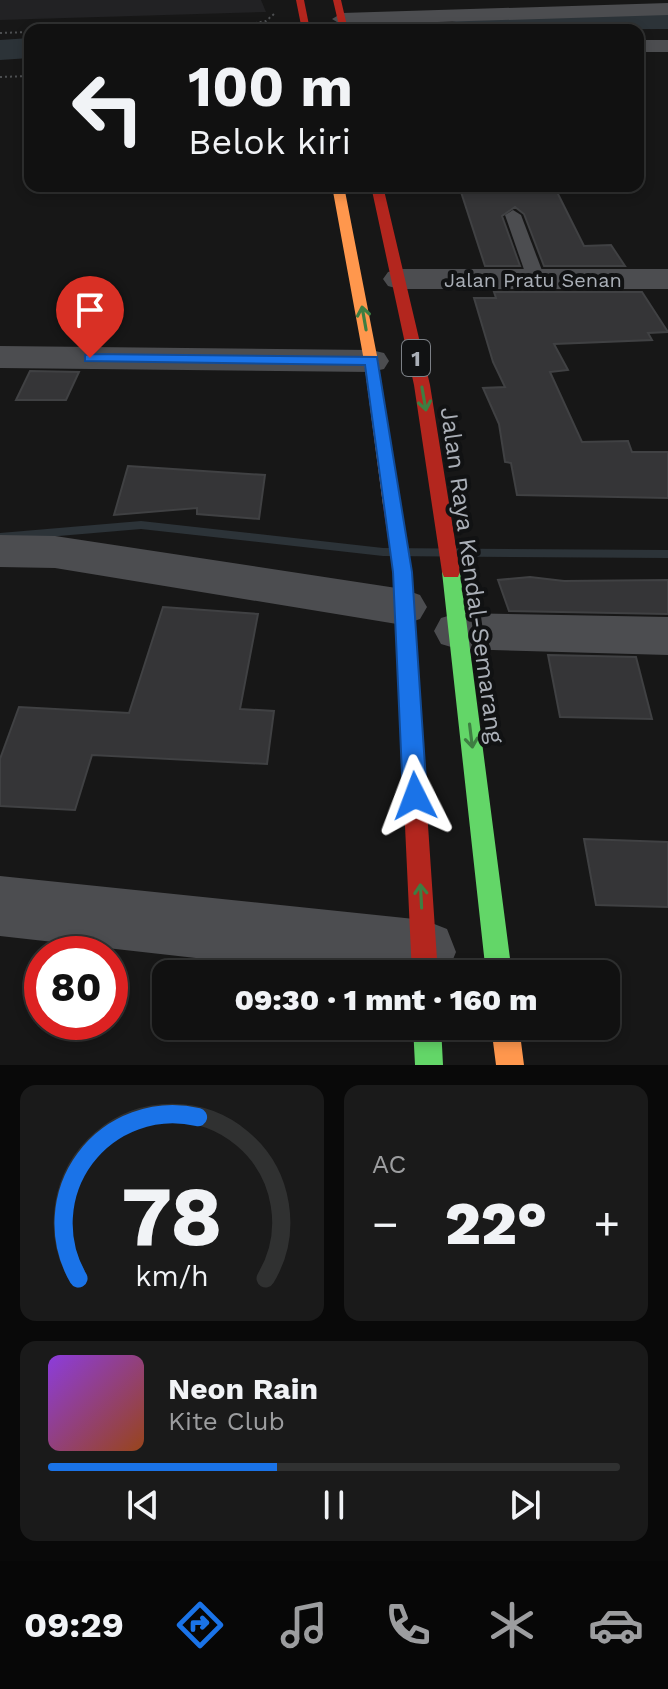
<!DOCTYPE html>
<html lang="id">
<meta charset="utf-8">
<style>
:root{--surface:#111;--page:#1a1a1a;--text:#f1f3f6;--muted:#9c9d9f;--line:#303131;--accent:#1a73e8}
body{margin:0;font-family:"Work Sans",sans-serif;background:var(--page);color:var(--text);height:100vh;display:flex;flex-direction:column;font-size:30px;white-space:nowrap}
*{box-sizing:border-box;margin:0}
p{font-size:26px;color:var(--muted)}
.icon{flex:none;width:44px;height:44px;fill:none;stroke:currentColor;stroke-width:2;stroke-linecap:round;stroke-linejoin:round}
.map{position:relative;height:1065px;overflow:hidden}
.sheet{display:flex;flex-direction:column;gap:20px;padding:20px;background:#090909;flex:1}
.sheet>*{flex:none}
.banner{position:absolute;left:24px;top:24px;width:620px;height:168px;border-radius:16px;box-shadow:0 4px 12px #0003,0 0 0 2px var(--line);background:#111;color:var(--text);overflow:hidden}
.speed{position:absolute;left:24px;top:936px;display:flex;gap:16px;font-size:40px;font-weight:700;text-align:center}
.speed>*{display:grid;place-content:center;width:104px;height:104px;border-radius:50%;background:var(--surface);box-shadow:0 4px 12px #0003,0 0 0 2px var(--line);line-height:1}
.speed .limit{border:12px solid #d22;background:#fff;color:#111}
.pin{position:absolute;display:grid;place-items:center;width:68px;height:68px;color:#fff;margin:-82px -34px;border-radius:50% 50% 50% 0;rotate:-45deg;box-shadow:0 0 8px #0007}
.pin .icon{rotate:45deg}
.me{position:absolute;width:88px;margin:-44px;rotate:357deg;stroke-linejoin:round;filter:drop-shadow(0 0 6px #0008)}
.turn{display:flex;align-items:center;gap:28px;height:168px;padding:0 32px;font-size:36px}
.turn .icon{width:104px;height:104px;stroke-width:2.5}
.turn b{display:block;font-size:56px;line-height:68px}
.big{font-size:60px;font-weight:800;line-height:1.1}
.sheet .widget{flex:1;display:flex;flex-direction:column;justify-content:center;gap:12px;min-width:0;padding:0 28px;border-radius:16px;background:var(--page)}
.sheet .dial{align-items:center;gap:0}
.dial svg{height:208px;overflow:visible;fill:none;stroke:var(--line);stroke-width:7;stroke-linecap:round;text-anchor:middle}
.dial text{fill:var(--text);stroke:none}
.song{display:flex;align-items:center;gap:24px}
.cover{width:96px;height:96px;border-radius:12px;background:linear-gradient(135deg,hsl(270 70% 55%),hsl(20 70% 35%))}
.played{height:8px;border-radius:4px;background:linear-gradient(90deg,var(--accent) 40%,var(--line) 40%)}
.keys{display:flex;justify-content:space-around;direction:ltr}
.heat{display:flex;justify-content:space-between;align-items:center;font-size:44px;direction:ltr}
.sheet .tiles{flex:1;display:grid;gap:20px;grid-template-columns:1fr 1fr}
.widget:last-child{grid-column:span 2}
.trip{position:absolute;left:152px;top:960px;width:468px;height:80px;border-radius:16px;background:var(--surface);box-shadow:0 4px 12px #0003,0 0 0 2px var(--line);font-weight:800;line-height:80px;text-align:center}
.menu{display:flex;height:128px;justify-content:space-around;align-items:center;background:#070707;color:var(--muted)}
.menu .icon{width:56px;height:56px}
.menu .selected{color:var(--accent)}
.menu b{font-size:36px;color:var(--text)}
.map>svg:first-child{display:block}
</style>
<div class="map">
<svg width="668" height="1065" viewBox="0 0 668 1065">
<rect width="100%" height="100%" fill="#171717"/>
<path fill="#222224" d="M 0,0 L 261,0 L 266,12 L 0,20 Z"/>
<g fill="none" stroke-linecap="round" stroke-linejoin="round">
<path fill="#2c3338" fill-rule="evenodd" d="M 141,521 L 383,548 L 668,550 L 668,558 L 383,556 L 141,529 L 0,541 L 0,533 Z"/>
<path fill="#2c3338" fill-rule="evenodd" d="M 668,9 L 668,29 L 443,30 L 448,23 L 460,20 Z
M 30,38 L 30,58 L 0,60 L 0,40 Z"/>
</g>
<path fill="#353537" stroke="#404143" stroke-width="2" d="M 556,190 L 584,246 L 611,245 L 625,266 L 544,266 L 524,214 L 515,207 L 502,216 L 520,266 L 485,266 L 461,192 Z
M 494,292 L 642,292 L 668,332 L 648,333 L 652,340 L 554,344 L 568,370 L 550,372 L 582,442 L 628,441 L 632,452 L 668,452 L 668,498 L 517,495 L 511,463 L 505,462 L 499,424 L 483,388 L 505,387 L 493,362 L 474,298 L 496,298 Z
M 30,371 L 79,372 L 66,400 L 16,400 Z
M 128,466 L 265,475 L 259,519 L 197,514 L 197,508 L 114,515 Z
M 530,577 L 564,581 L 668,580 L 668,614 L 509,611 L 498,580 Z
M 163,607 L 258,614 L 240,709 L 274,711 L 267,764 L 92,755 L 75,810 L 0,806 L 0,759 L 19,707 L 129,713 Z
M 548,655 L 636,657 L 652,719 L 560,717 Z
M 584,839 L 668,842 L 668,907 L 596,905 Z"/>
<g fill="none" stroke-linecap="round" stroke-linejoin="round">
<path stroke="#4d4f51" stroke-width="2" stroke-dasharray="2 3" stroke-linecap="butt" d="M 100,30 L 245,25 L 266,21 L 274,14
M 0,33 L 30,32
M 0,77 L 30,76"/>
<path fill="#4c4d50" fill-rule="evenodd" d="M 513,210 L 521,215 L 546,281 L 543,285 L 531,285 L 528,281 L 505,215 Z"/>
<path fill="#4c4d50" fill-rule="evenodd" d="M 668,3 L 668,15 L 342,25 L 332,19 L 342,13 Z
M 638,40 L 668,40 L 668,52 L 638,52 Z
M 399,269 L 668,269 L 668,289 L 399,289 L 388,286 L 383,279 L 388,272 Z
M 0,346 L 371,350 L 384,353 L 389,361 L 384,369 L 371,372 L 0,368 Z
M 0,535 L 55,536 L 403,589 L 420,595 L 427,607 L 420,619 L 403,625 L 55,568 L 0,567 Z
M 458,613 L 668,617 L 668,655 L 458,649 L 441,644 L 434,631 L 441,618 Z
M 0,876 L 424,920 L 447,929 L 456,952 L 447,974 L 337,974 L 0,936 Z"/>
<path fill="#63d668" fill-rule="evenodd" d="M 451,565 L 458,567 L 460,572 L 512,974 L 486,974 L 442,572 L 444,567 Z
M 413,1026 L 441,1026 L 443,1065 L 415,1065 Z"/>
<path fill="#ff974d" fill-rule="evenodd" d="M 332,186 L 344,186 L 378,361 L 401,505 L 392,511 L 383,505 L 364,361 Z
M 491,1026 L 519,1026 L 524,1065 L 496,1065 Z"/>
<path fill="#b3261e" fill-rule="evenodd" d="M 296,0 L 304,0 L 310,30 L 302,30 Z
M 333,0 L 341,0 L 348,30 L 340,30 Z
M 371,186 L 383,186 L 430,385 L 460,572 L 458,577 L 444,577 L 442,572 L 414,385 Z
M 392,499 L 401,505 L 411,572 L 438,974 L 412,974 L 393,572 L 383,505 Z"/>
</g>
<defs><path id="oneway-shaft" d="M-6 0H5M1.5-3L5.5 0L1.5 3" fill="none" stroke-width="1.6" stroke-linecap="round" stroke-linejoin="round" transform="scale(2)"/></defs>
<g stroke="#3e7e42">
<use href="#oneway-shaft" transform="translate(364 318) rotate(-100)"/>
<use href="#oneway-shaft" transform="translate(424 399) rotate(80)"/>
<use href="#oneway-shaft" transform="translate(471 736) rotate(83)"/>
<use href="#oneway-shaft" transform="translate(421 896) rotate(-93)"/>
</g>
<path fill="#1a73e8" stroke="#114b97" stroke-width="2" d="M 90,354 L 377,357 L 412,572 L 427,796 L 423,803 L 415,806 L 407,803 L 403,796 L 393,572 L 365,365 L 85,361 L 85,355 Z"/>
<g text-anchor="middle" dominant-baseline="central" stroke-width="8" stroke-linejoin="round" paint-order="stroke">
<g font-size="20" fill="#aaafb7" stroke="#111213">
<text x="533" y="280">Jalan Pratu Senan</text>
</g>
<rect fill="#111213" stroke="#7c8086" stroke-width="2" x="402" y="340" width="28" height="36" rx="6"/>
<g font-size="22" font-weight="bold" fill="#aaafb7">
<text x="416" y="358">1</text>
</g>
<g font-size="24" fill="#aaafb7" stroke="#111213">
<text transform="translate(472 575) rotate(82)">Jalan Raya Kendal-Semarang</text>
</g>
</g>
</svg>
<div class="speed"><div class="limit">80</div></div>
<div class="pin" style="left:90px;top:358px;background:#d93025"><svg class="icon" aria-label="arrive" viewBox="0 0 24 24"><path d="M6 21V4h12l-3 4 3 4H6"/></svg></div>
<svg class="me" style="left:415px;top:796px" viewBox="-20 -20 40 40"><path d="M0-17L14 15 0 8-14 15z" fill="#1a73e8" stroke="#fff" stroke-width="4"/></svg>
<div class="trip">09:30 · 1 mnt · 160 m</div>
<div class="banner">
<div class="turn"><svg class="icon" aria-label="left" viewBox="0 0 24 24"><path d="M17 20v-9H6M10 6l-5 5 5 5"/></svg><div><b>100 m</b>Belok kiri</div></div>
</div>
</div>
<section class="sheet">
<div class="tiles">
<div class="widget dial"><svg viewBox="0 0 100 80">
<path d="M14 69A42 42 0 1 1 86 69"/>
<path d="M14 69A42 42 0 0 1 60 7" stroke="#1a73e8"/>
<text x="50" y="56" font-size="32" font-weight="700">78</text>
<text x="50" y="72" font-size="11">km/h</text>
</svg></div>
<div class="widget"><p>AC</p>
<div class="heat"><a>−</a><b class="big">22°</b><a>+</a></div>
</div>
<div class="widget">
<div class="song"><i class="cover"></i><div><b>Neon Rain</b><p>Kite Club</p></div></div>
<div class="played"></div>
<div class="keys"><svg class="icon" aria-label="previous" viewBox="0 0 24 24"><path d="M18 5L8 12l10 7zM5 5v14"/></svg><svg class="icon" aria-label="pause" viewBox="0 0 24 24"><path d="M8 5v14M16 5v14"/></svg><svg class="icon" aria-label="next" viewBox="0 0 24 24"><path d="M6 5l10 7-10 7zM19 5v14"/></svg></div>
</div>
</div>
</section>
<nav class="menu">
<b>09:29</b>
<svg class="icon selected" aria-label="directions" viewBox="0 0 24 24"><path d="M12 3l9 9-9 9-9-9zM9 14v-3h6M13 9l2 2-2 2"/></svg>
<svg class="icon" aria-label="music" viewBox="0 0 24 24"><path d="M9 18V5l10-2v13"/><circle cx="6" cy="18" r="3"/><circle cx="16" cy="16" r="3"/></svg>
<svg class="icon" aria-label="phone" viewBox="0 0 24 24"><path d="M5 4h4l2 5-3 2q2 4 5 5l2-3 5 2v4C11 20 4 13 5 4z"/></svg>
<svg class="icon" aria-label="climate" viewBox="0 0 24 24"><path d="M12 3v18M4 7l16 10M4 17L20 7"/></svg>
<svg class="icon" aria-label="car" viewBox="0 0 24 24"><path d="M5 17H2v-5l4-1 3-4h7l3 4 3 1v5h-3M9 17h6M6 11h13"/><circle cx="7" cy="17" r="2"/><circle cx="17" cy="17" r="2"/></svg>
</nav>
